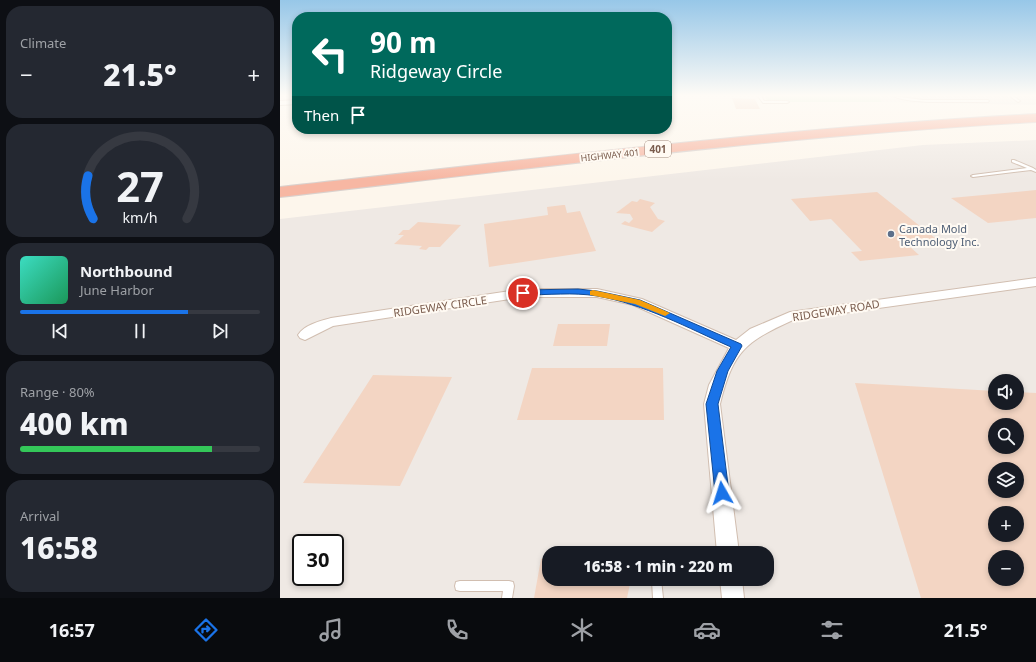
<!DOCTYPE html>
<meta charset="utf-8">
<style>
:root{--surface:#171b24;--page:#242831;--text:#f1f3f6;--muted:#9ea1a6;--line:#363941;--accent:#1a73e8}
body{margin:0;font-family:"Noto Sans",sans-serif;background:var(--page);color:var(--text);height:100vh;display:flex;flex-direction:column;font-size:15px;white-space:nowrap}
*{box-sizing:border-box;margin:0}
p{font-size:13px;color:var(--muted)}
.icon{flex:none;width:22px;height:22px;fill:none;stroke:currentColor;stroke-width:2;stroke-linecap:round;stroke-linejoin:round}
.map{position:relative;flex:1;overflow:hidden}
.drawer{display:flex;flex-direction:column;gap:6px;padding:6px;background:#0d0f14;width:280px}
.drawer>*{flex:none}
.top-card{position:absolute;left:12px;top:12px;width:380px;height:122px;border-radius:16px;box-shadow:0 2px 6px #0003;background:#00695c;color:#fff;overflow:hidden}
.controls{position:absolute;left:708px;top:374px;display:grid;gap:8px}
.controls a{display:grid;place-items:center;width:36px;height:36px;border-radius:50%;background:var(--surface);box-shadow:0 2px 6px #0003;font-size:20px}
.speed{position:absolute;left:12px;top:534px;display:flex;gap:8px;font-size:20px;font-weight:700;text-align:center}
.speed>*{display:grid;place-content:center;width:52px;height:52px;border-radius:50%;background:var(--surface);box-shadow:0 2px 6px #0003;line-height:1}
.speed .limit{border:2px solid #111;border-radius:6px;background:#fff;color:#111}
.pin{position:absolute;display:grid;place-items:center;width:34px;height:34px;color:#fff;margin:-17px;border:2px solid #fff;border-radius:50%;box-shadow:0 1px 4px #0007}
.me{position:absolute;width:44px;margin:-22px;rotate:354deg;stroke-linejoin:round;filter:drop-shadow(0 0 3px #0008)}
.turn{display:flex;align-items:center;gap:14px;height:84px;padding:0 12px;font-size:18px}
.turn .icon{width:52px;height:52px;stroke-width:2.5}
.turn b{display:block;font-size:28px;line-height:34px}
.then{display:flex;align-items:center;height:38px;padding:0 12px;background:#0003;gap:8px;font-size:15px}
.big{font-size:30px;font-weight:800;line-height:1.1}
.drawer .widget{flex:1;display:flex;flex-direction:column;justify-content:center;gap:6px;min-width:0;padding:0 14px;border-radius:16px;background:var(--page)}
.drawer .dial{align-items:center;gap:0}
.dial svg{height:104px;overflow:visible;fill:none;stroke:var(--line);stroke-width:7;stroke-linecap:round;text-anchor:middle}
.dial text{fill:var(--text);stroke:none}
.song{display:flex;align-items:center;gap:12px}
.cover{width:48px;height:48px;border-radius:6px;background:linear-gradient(135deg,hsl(170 70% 55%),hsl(150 70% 35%))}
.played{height:4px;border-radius:2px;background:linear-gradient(90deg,var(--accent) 70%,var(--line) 70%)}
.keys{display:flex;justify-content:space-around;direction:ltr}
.heat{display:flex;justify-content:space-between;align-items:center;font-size:22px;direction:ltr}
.charge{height:6px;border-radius:3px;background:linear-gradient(90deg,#34c759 80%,var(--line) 0)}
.trip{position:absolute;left:262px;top:546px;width:232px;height:40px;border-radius:16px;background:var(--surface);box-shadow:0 2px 6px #0003;font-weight:800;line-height:40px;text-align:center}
.tab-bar{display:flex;height:64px;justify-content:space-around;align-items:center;background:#090b0e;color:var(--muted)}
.tab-bar .icon{width:28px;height:28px}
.tab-bar .active{color:var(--accent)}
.tab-bar b{font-size:18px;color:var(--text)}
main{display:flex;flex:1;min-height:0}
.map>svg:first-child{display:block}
</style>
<main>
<section class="drawer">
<div class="widget"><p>Climate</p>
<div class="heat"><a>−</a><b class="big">21.5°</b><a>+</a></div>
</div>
<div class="widget dial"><svg viewBox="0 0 100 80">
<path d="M14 69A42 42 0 1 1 86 69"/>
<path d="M14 69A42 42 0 0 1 10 36" stroke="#1a73e8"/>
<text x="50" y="56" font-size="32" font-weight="700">27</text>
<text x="50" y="72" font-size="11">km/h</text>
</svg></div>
<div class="widget">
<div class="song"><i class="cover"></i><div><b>Northbound</b><p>June Harbor</p></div></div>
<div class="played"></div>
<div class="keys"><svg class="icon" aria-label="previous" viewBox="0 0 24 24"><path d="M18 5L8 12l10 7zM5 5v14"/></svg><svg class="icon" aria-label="pause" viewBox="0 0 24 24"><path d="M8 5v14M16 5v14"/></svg><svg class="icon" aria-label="next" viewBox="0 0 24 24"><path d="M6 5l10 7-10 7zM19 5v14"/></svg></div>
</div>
<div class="widget"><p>Range · 80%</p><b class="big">400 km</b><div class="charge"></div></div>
<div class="widget"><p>Arrival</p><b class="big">16:58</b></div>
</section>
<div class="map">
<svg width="756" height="598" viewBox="0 0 756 598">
<rect width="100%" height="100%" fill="#fdf6ec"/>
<path fill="#efe9e4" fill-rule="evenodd" d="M 598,96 L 756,96 L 756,105 L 602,102 Z
M 756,140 L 756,598 L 0,598 L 0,219 L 643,145 ZM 715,381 L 737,381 L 737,403 L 715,403 ZM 715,425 L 737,425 L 737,447 L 715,447 ZM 715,469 L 737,469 L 737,491 L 715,491 ZM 715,513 L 737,513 L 737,535 L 715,535 ZM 21,543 L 55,543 L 55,577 L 21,577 ZM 269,553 L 487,553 L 487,579 L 269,579 ZM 715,557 L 737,557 L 737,579 L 715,579 Z"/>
<path fill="#d8ecc9" d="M 485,96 L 598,96 L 602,102 L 487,102 Z"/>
<path fill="#f3d5c3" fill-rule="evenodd" d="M 452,98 L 475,99 L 480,109 L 456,109 Z
M 756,190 L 756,218 L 708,223 L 671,198 Z
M 597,192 L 660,242 L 628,245 L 639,255 L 580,261 L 571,252 L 582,251 L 551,219 L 530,221 L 511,199 Z
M 360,199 L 375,203 L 370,207 L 378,219 L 385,221 L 372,232 L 341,224 L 345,221 L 349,223 L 353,219 L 350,214 L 336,213 L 352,201 L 357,202 Z
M 283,205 L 285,205 L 287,213 L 300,211 L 316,251 L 209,267 L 204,224 L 268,215 L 267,207 Z
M 138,222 L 181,225 L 160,247 L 149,247 L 146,250 L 139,249 L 142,246 L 114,244 L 124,235 L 118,235 L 123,230 L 129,230 Z
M 278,324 L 330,324 L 327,346 L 273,346 Z
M 252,368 L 383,368 L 384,420 L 237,420 Z
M 93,375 L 172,377 L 120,486 L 23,483 Z
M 575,383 L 715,391 L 715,403 L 737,403 L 737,392 L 756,393 L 756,598 L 641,598 ZM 715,425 L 737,425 L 737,447 L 715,447 ZM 715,469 L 737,469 L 737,491 L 715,491 ZM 715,513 L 737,513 L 737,535 L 715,535 ZM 715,557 L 737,557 L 737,579 L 715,579 Z
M 269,558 L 269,579 L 351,579 L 347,598 L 254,598 L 261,559 Z"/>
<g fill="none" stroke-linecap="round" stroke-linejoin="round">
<g stroke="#d1beb0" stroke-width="2">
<path id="service" d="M 478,96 L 481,96 L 484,101 L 507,101 L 509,102 L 507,103 L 483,103 Z
M 613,96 L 643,100 L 708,100 L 709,101 L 708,102 C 688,102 669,102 649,102 C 637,101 624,101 613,96 Z
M 730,96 L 733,96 L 740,101 L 738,102 Z
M 732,160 L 734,160 L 753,168 L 756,170 L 756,172 L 751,170 L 693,177 L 691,176 L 693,175 L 747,168 L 732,162 Z
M 373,579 L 381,579 L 383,598 L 373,598 L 372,581 Z
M 180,581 L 229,581 L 233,582 L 234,586 L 232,598 L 222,598 L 223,591 L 180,591 L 176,590 L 175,586 L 176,582 Z"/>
</g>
<g stroke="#d1beb0" stroke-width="2">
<path id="minor" d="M 756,278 L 756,286 L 513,320 C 465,342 453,351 440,404 L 459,553 L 437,553 L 424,404 L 429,385 L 449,348 L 353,305 L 317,297 L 243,297 L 53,326 L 25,340 L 20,338 L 18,335 C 24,325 40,321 51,318 L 243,289 L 317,289 L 362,299 L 456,340 L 470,329 L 510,312 Z
M 440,579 L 462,579 L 464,598 L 442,598 Z"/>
</g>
<g stroke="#d1beb0" stroke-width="2">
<path id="tertiary" d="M 17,100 L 17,104 L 0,105 L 0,101 Z"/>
</g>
<g stroke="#dad1cd" stroke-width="2">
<path id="motorway" d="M 756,114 L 756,122 C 503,136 252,168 0,197 L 0,187 C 252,159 503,128 756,114 Z"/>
</g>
<use href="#service" fill="#fff" fill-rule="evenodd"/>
<use href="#minor" fill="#fff" fill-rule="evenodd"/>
<use href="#tertiary" fill="#fff" fill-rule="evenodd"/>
<use href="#motorway" fill="#f7b7a3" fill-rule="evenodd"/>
</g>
<linearGradient id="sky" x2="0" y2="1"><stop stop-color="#97c7e8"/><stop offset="0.53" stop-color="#fefbf6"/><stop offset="1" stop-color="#fefbf6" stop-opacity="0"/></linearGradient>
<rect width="756" height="180" fill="url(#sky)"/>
<path fill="#1a73e8" stroke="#114b97" d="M 298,289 L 317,291 L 360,300 L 461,344 L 462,346 L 448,371 L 438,404 L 449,493 L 447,498 L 442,499 L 437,498 L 435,493 L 426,404 L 437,371 L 451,347 C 408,328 364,304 317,296 C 293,292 268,295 243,295 L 239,293 L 243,290 Z"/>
<path fill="#f59e0b" d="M 313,290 L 360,300 L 390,313 L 385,316 L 355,304 L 310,295 L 310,291 Z"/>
<circle fill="#5c6f8a" stroke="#fffaf3" stroke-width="1.5" cx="611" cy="234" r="4"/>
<g text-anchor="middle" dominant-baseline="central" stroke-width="4" stroke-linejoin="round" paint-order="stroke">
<g font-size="9" fill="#7a5c4d" stroke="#fffaf3">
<text transform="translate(330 155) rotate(-6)">HIGHWAY 401</text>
</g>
<rect fill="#fffaf3" stroke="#a28b7f" stroke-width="1" x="365" y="141" width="26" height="16" rx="3"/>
<g font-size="10" font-weight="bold" fill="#7a5c4d">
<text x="378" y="149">401</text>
</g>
<g font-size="11" fill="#4e5e75" stroke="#fffaf3" text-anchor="start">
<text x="619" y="228">Canada Mold<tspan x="619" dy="13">Technology Inc.</tspan></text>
</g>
<g font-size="11" fill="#7a5c4d" stroke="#fffaf3">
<text transform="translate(160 306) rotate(-8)">RIDGEWAY CIRCLE</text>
<text transform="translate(556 310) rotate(-9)">RIDGEWAY ROAD</text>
</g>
</g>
</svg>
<div class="controls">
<a><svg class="icon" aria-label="sound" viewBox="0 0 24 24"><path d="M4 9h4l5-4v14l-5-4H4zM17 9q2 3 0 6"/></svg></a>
<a><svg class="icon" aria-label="search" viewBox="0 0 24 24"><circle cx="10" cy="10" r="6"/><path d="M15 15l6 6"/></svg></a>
<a><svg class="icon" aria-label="layers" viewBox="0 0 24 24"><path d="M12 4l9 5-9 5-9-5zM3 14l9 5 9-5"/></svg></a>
<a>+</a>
<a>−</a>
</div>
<div class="speed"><div class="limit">30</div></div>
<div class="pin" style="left:243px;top:293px;background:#d93025"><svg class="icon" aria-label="arrive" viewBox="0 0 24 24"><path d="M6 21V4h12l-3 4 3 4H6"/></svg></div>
<svg class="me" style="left:442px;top:493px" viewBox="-20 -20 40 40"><path d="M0-17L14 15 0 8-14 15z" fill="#1a73e8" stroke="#fff" stroke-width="4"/></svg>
<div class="trip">16:58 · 1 min · 220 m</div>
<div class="top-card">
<div class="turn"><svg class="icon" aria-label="left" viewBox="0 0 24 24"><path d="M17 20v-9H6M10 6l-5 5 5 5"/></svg><div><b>90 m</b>Ridgeway Circle</div></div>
<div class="then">Then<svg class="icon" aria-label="arrive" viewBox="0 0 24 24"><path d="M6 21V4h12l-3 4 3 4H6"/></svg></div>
</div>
</div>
</main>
<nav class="tab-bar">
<b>16:57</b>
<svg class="icon active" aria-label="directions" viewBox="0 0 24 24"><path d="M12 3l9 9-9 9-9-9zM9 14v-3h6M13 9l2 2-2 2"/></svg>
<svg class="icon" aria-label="music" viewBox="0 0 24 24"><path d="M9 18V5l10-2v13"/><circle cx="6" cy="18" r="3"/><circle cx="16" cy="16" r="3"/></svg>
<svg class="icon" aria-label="phone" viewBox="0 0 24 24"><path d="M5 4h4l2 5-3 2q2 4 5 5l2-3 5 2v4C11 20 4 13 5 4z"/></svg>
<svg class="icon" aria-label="climate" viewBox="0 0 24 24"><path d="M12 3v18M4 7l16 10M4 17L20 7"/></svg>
<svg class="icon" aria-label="car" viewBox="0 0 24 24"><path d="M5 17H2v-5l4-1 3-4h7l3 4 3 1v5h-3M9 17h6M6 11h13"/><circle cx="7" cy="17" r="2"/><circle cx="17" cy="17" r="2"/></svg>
<svg class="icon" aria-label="filters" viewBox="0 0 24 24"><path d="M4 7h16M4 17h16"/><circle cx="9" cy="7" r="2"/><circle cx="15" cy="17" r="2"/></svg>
<b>21.5°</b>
</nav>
